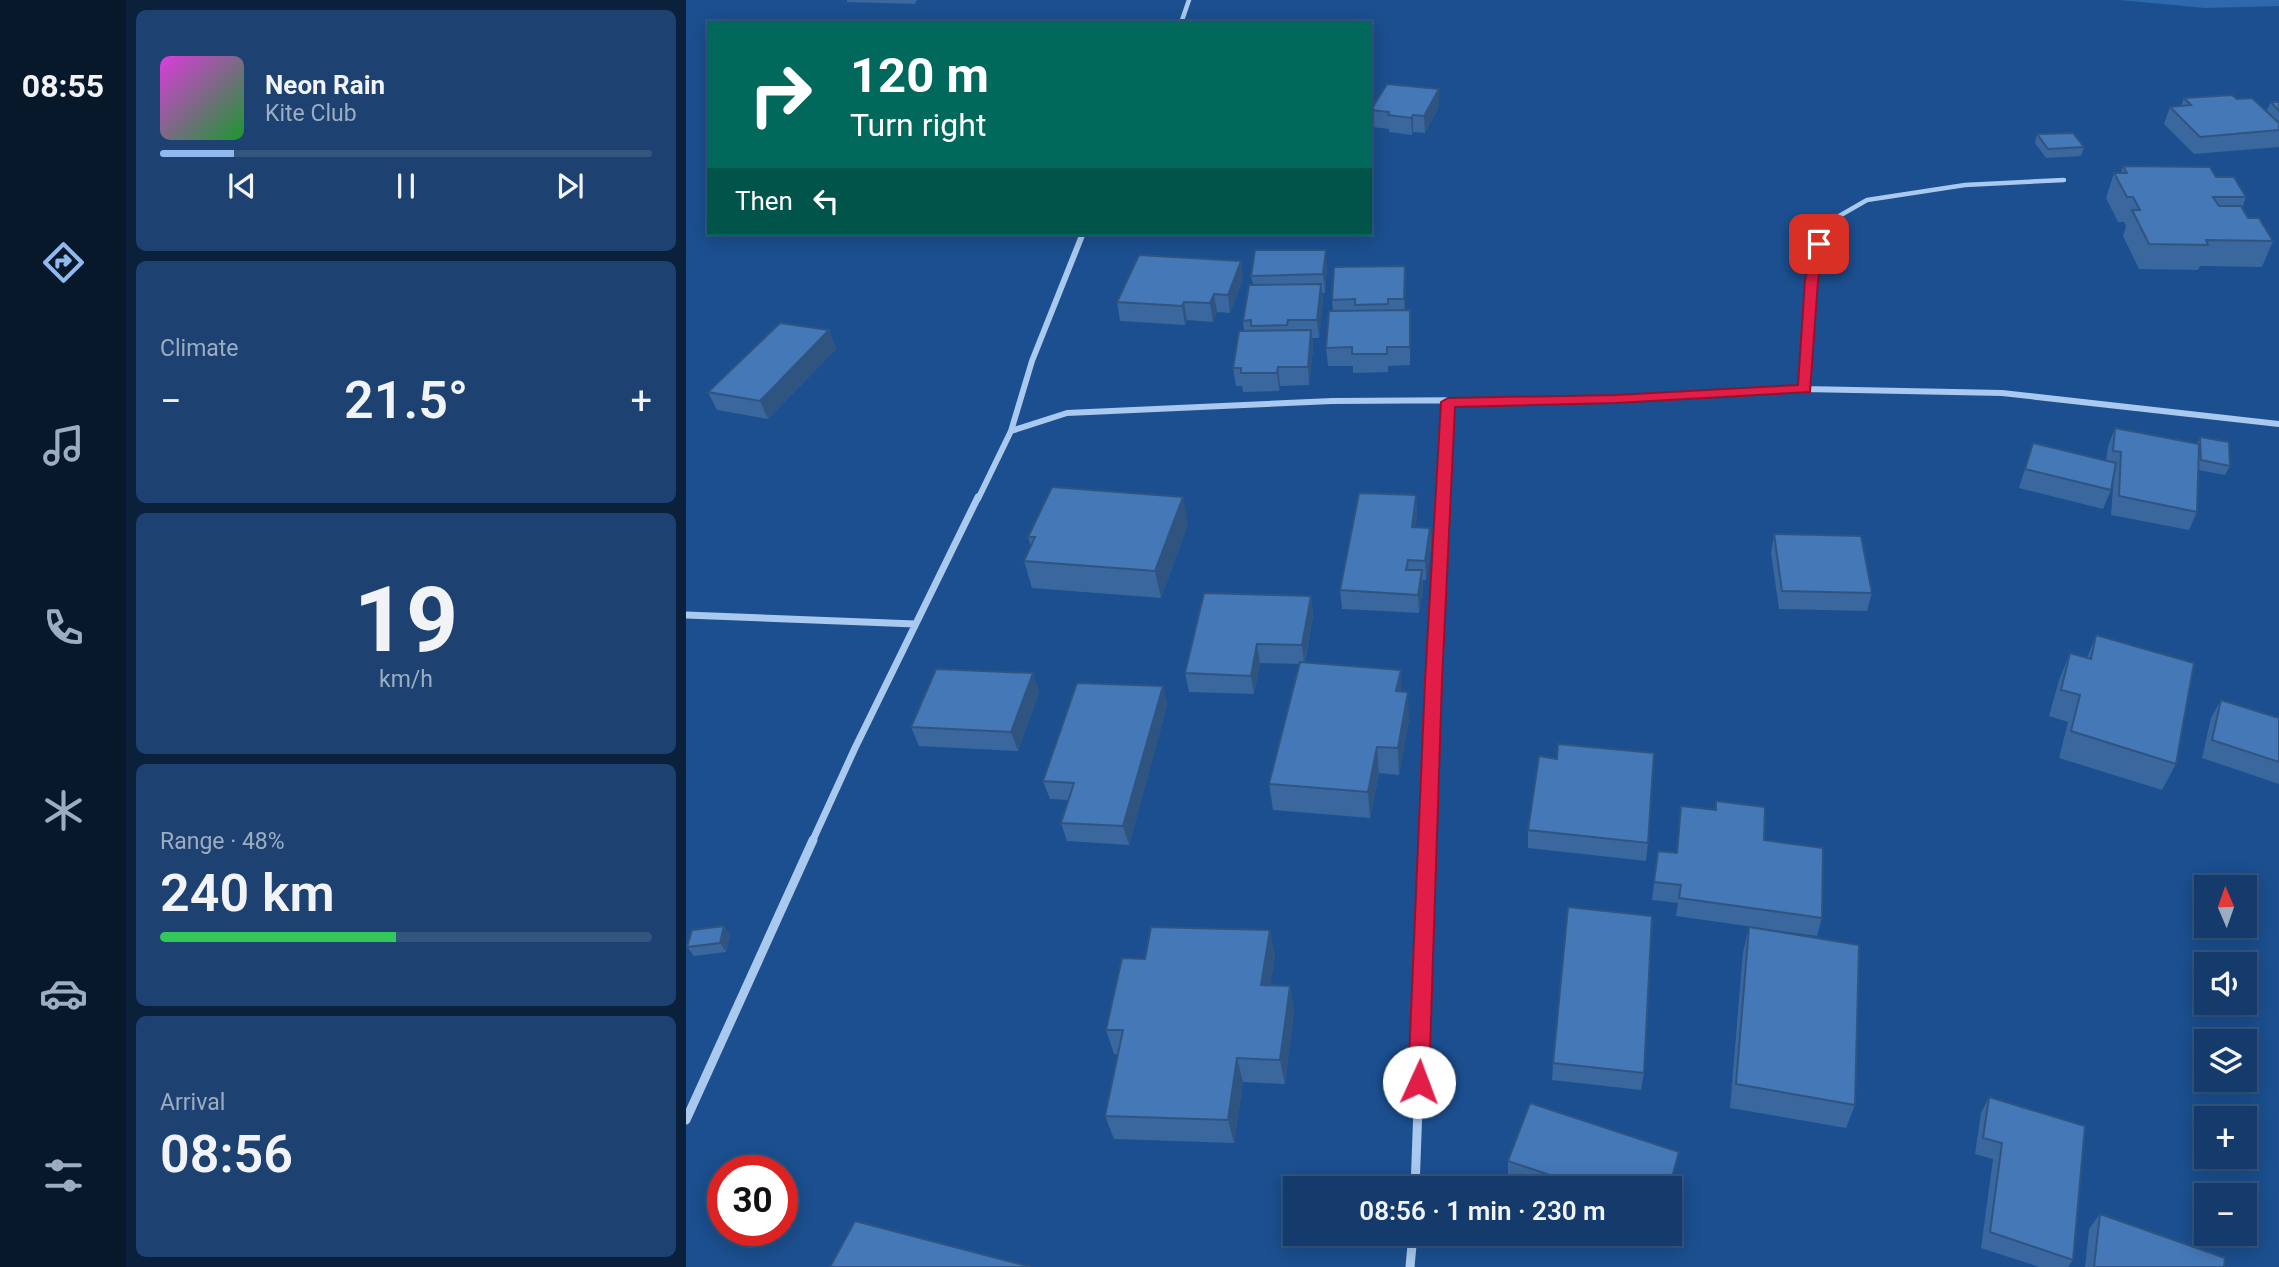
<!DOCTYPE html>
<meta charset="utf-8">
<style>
:root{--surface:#143b6b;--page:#1d4271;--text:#f1f3f6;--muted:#9dadc1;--line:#33557e;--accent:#90b9f0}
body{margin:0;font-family:Roboto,sans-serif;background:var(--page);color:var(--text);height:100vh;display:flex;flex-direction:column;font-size:26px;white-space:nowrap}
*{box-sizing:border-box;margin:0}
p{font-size:23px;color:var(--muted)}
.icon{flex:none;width:38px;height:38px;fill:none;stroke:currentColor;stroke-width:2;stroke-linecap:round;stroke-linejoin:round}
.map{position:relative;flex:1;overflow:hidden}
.details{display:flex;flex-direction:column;gap:10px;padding:10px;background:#0b203b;width:560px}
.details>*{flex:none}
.hud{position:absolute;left:21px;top:21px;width:665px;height:214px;border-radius:0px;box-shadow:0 4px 18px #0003,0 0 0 2px var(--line);background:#00695c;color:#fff;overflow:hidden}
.needle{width:46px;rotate:358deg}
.buttons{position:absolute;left:1508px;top:875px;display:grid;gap:14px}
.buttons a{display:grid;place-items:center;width:63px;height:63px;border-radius:0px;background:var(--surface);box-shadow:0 4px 18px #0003,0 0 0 2px var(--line);font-size:35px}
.speed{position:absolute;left:21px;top:1155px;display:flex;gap:14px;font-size:35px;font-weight:700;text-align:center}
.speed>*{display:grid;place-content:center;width:91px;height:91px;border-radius:50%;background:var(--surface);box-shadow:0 4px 18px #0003,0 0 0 2px var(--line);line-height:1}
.speed .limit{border:10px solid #d22;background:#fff;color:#111}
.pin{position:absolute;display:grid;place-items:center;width:60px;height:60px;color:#fff;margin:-30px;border-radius:14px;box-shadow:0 4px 10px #0006}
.me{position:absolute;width:77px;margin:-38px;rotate:2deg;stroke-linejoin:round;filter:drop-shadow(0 0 5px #0008)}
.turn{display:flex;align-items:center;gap:24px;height:147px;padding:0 28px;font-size:32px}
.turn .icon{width:91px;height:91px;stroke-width:2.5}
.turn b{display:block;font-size:49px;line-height:60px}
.then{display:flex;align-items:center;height:66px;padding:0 28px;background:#0003;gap:14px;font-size:26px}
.big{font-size:52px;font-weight:600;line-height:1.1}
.details .widget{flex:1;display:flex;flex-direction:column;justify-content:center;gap:10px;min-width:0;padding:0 24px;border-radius:10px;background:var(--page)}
.details .dial{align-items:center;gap:0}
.dial b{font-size:91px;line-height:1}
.song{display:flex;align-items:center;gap:21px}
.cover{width:84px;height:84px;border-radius:10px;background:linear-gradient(135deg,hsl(300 70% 55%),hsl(130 70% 35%))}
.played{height:7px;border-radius:4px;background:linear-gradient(90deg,var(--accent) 15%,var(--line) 15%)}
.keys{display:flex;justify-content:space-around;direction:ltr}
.heat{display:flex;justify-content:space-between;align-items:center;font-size:38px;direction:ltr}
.charge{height:10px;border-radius:5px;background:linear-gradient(90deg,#34c759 48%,var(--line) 0)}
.trip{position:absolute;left:597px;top:1176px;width:399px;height:70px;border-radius:0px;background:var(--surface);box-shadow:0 4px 18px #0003,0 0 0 2px var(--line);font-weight:600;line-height:70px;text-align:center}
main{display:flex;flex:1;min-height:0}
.menu{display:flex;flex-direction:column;width:126px;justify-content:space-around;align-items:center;background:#08182b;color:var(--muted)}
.menu .icon{width:49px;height:49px}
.menu .selected{color:var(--accent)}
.menu b{font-size:32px;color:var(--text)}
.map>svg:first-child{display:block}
</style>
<main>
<nav class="menu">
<b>08:55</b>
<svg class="icon selected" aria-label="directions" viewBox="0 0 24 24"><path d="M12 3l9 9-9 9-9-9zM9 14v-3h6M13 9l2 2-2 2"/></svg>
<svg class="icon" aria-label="music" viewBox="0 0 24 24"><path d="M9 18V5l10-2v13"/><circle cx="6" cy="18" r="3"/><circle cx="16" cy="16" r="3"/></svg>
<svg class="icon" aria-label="phone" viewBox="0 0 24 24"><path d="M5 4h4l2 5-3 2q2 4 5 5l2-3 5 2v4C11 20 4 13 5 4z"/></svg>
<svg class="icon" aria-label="climate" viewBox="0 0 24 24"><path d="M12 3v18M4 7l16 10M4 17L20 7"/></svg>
<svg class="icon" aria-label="car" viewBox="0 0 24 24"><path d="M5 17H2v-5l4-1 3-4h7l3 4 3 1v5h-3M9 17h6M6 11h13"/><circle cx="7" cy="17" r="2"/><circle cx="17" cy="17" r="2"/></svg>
<svg class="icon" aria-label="filters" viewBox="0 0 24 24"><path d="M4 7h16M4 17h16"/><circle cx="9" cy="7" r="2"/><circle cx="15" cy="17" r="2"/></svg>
</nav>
<section class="details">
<div class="widget">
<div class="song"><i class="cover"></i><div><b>Neon Rain</b><p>Kite Club</p></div></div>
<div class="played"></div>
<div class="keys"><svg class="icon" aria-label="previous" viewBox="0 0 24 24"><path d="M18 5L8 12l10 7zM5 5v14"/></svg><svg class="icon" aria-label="pause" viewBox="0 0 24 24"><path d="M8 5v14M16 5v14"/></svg><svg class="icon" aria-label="next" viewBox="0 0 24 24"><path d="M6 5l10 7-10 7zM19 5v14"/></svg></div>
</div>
<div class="widget"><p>Climate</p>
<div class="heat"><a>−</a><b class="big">21.5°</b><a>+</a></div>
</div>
<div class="widget dial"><b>19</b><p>km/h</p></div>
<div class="widget"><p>Range · 48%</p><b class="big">240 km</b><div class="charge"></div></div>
<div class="widget"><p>Arrival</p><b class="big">08:56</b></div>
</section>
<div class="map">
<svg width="1593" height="1267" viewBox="0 0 1593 1267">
<rect width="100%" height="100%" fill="#1b4f8f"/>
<path fill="#2e69ad" d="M 1433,0 L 1593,0 L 1593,6 L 1519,8 Z"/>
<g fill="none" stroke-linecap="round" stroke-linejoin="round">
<path stroke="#a9c9ee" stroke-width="4.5" d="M 495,23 L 503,0
M 1141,223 L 1181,200 L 1279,185 L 1378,180"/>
<path stroke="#a9c9ee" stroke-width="6" d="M 1119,389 L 1126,281 L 1136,226 L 1144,221
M 325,431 L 381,413 L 646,401 L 930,399 L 1119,389 L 1316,393 L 1593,424
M 292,499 L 325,431 L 346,361 L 397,233
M 757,499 L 762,402"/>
<path stroke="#a9c9ee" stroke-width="7" d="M 0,615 L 229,624
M 126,842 L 169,748 L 292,497
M 742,842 L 757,497"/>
<path stroke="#a9c9ee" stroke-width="9" d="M 0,1120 L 127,840
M 729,1188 L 742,840
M 724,1267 L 727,1234"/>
</g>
<path fill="#3a679d" d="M 161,0 L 231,0 L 229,4 L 161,2 Z
M 753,89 L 753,106 L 739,133 L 727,132 L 726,135 L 703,132 L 703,129 L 686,127 L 685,110 Z
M 1498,98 L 1551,99 L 1586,116 L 1581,110 L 1585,102 L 1593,102 L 1593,147 L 1508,154 L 1478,124 L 1484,107 L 1495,106 Z
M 1351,134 L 1398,147 L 1395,156 L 1360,158 L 1349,143 Z
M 1437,166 L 1530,177 L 1560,197 L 1556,208 L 1562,218 L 1587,241 L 1576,267 L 1514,266 L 1512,270 L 1453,269 L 1437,236 L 1440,226 L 1438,222 L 1432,222 L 1420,198 L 1428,173 L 1435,173 Z
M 719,266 L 719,310 L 724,310 L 724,365 L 702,366 L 702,372 L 667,373 L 667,366 L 642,366 L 640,348 L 647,311 L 646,300 Z
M 641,268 L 639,293 L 636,293 L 637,302 L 633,338 L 626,338 L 627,348 L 623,385 L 594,386 L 593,391 L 557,392 L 556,386 L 550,386 L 547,368 L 558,331 L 557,321 L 567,285 L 565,276 Z
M 557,279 L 544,313 L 531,312 L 527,322 L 501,320 L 499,325 L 434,321 L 431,302 Z
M 143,330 L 150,349 L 82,419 L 31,410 L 22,392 Z
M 1429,428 L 1511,444 L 1514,437 L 1544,466 L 1539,475 L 1512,470 L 1511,512 L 1503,530 L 1425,515 L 1428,475 L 1425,490 L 1417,509 L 1333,488 L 1347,443 L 1420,461 L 1422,446 Z
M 730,495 L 731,514 L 729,527 L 744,528 L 745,546 L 740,580 L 737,580 L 737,589 L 733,613 L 656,609 L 654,590 Z
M 502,524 L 475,598 L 346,588 L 338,561 L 345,546 L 342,537 Z
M 1088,534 L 1186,593 L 1181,611 L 1093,609 L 1085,553 Z
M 625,596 L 627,615 L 619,662 L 716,692 L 723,719 L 713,775 L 693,773 L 684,818 L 587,810 L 583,784 L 614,664 L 574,663 L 568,694 L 503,692 L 499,673 Z
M 1410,635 L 1490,764 L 1476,790 L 1373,758 L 1382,722 L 1363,716 L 1373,680 L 1384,653 L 1401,658 Z
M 347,673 L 353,692 L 332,751 L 233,746 L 225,727 Z
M 477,686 L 481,705 L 443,845 L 381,841 L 375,823 L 383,800 L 364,799 L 357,781 Z
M 1535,700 L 1593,718 L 1593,784 L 1516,758 L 1525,718 Z
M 871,759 L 962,843 L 960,861 L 842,848 L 842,830 Z
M 1030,801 L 1078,840 L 1136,918 L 1131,936 L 990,916 L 992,903 L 966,900 L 972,851 L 990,853 L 995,806 L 1028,810 Z
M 1063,927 L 1169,1105 L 1160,1128 L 1044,1108 L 1057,952 Z
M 44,935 L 40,952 L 8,956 L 1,947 Z
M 589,955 L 584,985 L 604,986 L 608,1011 L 599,1084 L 557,1082 L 548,1143 L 428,1139 L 419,1116 L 432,1054 L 428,1054 L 420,1030 L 459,959 Z
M 867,1063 L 958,1073 L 955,1090 L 866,1080 Z
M 1303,1097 L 1387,1260 L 1382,1267 L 1353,1267 L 1295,1248 L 1307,1159 L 1289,1154 L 1295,1113 Z
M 993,1152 L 984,1189 L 855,1188 L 822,1177 L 822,1161 Z
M 1414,1214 L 1538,1267 L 1399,1267 L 1403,1229 Z"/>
<path fill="#305480" d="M 753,89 L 753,106 L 739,133 L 738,116 Z
M 727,115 L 727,132 L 726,135 L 725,118 Z
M 640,250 L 641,268 L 639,293 L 637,274 Z
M 555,261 L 557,279 L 544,313 L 542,295 Z
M 719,266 L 720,284 L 719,317 L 718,299 Z
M 635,284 L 637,302 L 633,338 L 631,320 Z
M 528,294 L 531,312 L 527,322 L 524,303 Z
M 498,302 L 501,320 L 499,325 L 496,306 Z
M 724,310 L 725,329 L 724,365 Z
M 143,330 L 150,349 L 82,419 L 74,401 Z
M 625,330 L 627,348 L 623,385 L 622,367 Z
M 592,367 L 594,386 L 593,391 L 591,373 Z
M 730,495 L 731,514 L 727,546 L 726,527 Z
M 497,497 L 502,524 L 475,598 L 469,571 Z
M 744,528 L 745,546 L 740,580 L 739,561 Z
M 736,570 L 737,589 L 733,613 L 732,595 Z
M 625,596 L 627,615 L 618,664 L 616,645 Z
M 571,644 L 574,663 L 568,694 L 565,676 Z
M 715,670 L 716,697 L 710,691 Z
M 347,673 L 353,692 L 332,751 L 325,732 Z
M 477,686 L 481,705 L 443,845 L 437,826 Z
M 722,692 L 723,719 L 713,775 L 712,748 Z
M 691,747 L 693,773 L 684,818 L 682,792 Z
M 38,926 L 44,935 L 40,952 L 34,943 Z
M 584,930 L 589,955 L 580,1010 L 575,985 Z
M 604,986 L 608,1011 L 599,1084 L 594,1060 Z
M 551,1058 L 557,1082 L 548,1143 L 542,1120 Z"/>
<path fill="#4478b7" stroke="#305480" stroke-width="2" d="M 701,84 L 753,89 L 738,116 L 727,115 L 725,118 L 702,115 L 703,112 L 685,110 Z
M 1546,95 L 1551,99 L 1566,98 L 1593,123 L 1593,130 L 1514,137 L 1484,107 L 1505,105 L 1498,98 Z
M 1585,102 L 1593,102 L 1593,111 Z
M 1387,133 L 1398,147 L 1362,149 L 1351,134 Z
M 1437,166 L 1524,167 L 1530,177 L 1548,177 L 1560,197 L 1527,197 L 1533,206 L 1555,206 L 1562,218 L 1573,218 L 1587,241 L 1520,240 L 1522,245 L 1463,244 L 1446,210 L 1454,210 L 1447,197 L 1441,197 L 1428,173 L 1441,173 Z
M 569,250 L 640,250 L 637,274 L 565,276 Z
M 453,255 L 555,261 L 542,295 L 528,294 L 524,303 L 498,302 L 496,306 L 431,302 Z
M 719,266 L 718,299 L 702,299 L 702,304 L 669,305 L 669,299 L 646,300 L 648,267 Z
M 635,284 L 631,320 L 602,320 L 601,325 L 565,326 L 565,320 L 557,321 L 563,285 Z
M 724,310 L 724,347 L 701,347 L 701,354 L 666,354 L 666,347 L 640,348 L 643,311 Z
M 94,323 L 143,330 L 74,401 L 22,392 Z
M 625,330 L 622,367 L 592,367 L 591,373 L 555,373 L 555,368 L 547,368 L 553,331 Z
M 1429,428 L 1513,444 L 1511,512 L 1433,496 L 1435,452 L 1427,451 Z
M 1514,437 L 1543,442 L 1544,466 L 1515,460 Z
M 1347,443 L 1430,463 L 1425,490 L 1339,469 Z
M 366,487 L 497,497 L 469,571 L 338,561 L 349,537 L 342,537 Z
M 673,493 L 730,495 L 726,527 L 744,528 L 739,561 L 722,560 L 720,570 L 736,570 L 732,595 L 654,590 Z
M 1088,534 L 1175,536 L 1186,593 L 1096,591 Z
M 518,593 L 625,596 L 616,645 L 571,644 L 565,676 L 499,673 Z
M 1410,635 L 1508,663 L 1490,764 L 1385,731 L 1394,695 L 1375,690 L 1384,653 L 1405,659 Z
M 614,662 L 715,670 L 710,691 L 722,692 L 712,748 L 691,747 L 682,792 L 583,784 Z
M 250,669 L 347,673 L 325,732 L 225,727 Z
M 391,683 L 477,686 L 437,826 L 375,823 L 388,783 L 357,781 Z
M 1535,700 L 1593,718 L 1593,762 L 1526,740 Z
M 872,744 L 968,753 L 962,843 L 842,830 L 853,756 L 871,759 Z
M 1030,801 L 1079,807 L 1078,840 L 1137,848 L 1136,918 L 993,898 L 995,885 L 968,882 L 972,851 L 991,853 L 995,806 L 1030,810 Z
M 882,907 L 966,916 L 958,1073 L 867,1063 Z
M 38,926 L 34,943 L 1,947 L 6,930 Z
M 465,927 L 584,930 L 575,985 L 604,986 L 594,1060 L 551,1058 L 542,1120 L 419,1116 L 437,1030 L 420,1030 L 436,958 L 459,959 Z
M 1063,927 L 1173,945 L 1169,1105 L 1050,1084 Z
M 1303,1097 L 1399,1126 L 1387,1260 L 1304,1232 L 1316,1143 L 1297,1138 Z
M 844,1103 L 993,1152 L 983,1188 L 903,1188 L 822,1161 Z
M 1414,1214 L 1539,1258 L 1538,1267 L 1408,1267 Z
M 169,1221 L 345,1267 L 144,1267 Z"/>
<path fill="#e11d48" stroke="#92132f" stroke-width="2" d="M 1133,240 L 1139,244 L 1132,281 L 1124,392 L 930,403 L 769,407 L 756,681 L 743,1082 L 740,1088 L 733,1091 L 725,1088 L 722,1082 L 739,681 L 755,402 L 762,398 L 930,395 L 1112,385 L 1119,281 L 1127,244 Z"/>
</svg>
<div class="buttons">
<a><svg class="needle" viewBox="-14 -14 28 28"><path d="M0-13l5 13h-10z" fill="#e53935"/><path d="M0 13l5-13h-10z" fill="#9dadc1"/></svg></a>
<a><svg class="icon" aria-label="sound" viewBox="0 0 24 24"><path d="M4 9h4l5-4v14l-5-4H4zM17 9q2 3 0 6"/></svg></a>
<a><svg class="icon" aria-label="layers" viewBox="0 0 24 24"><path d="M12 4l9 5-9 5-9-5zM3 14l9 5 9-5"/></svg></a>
<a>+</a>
<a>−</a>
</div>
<div class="speed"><div class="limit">30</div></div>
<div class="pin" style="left:1133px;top:244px;background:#d93025"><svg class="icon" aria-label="arrive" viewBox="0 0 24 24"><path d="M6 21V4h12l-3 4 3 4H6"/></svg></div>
<svg class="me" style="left:733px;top:1082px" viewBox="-20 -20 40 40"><circle r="19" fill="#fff"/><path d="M0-13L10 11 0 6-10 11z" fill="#e11d48"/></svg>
<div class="trip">08:56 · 1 min · 230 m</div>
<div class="hud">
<div class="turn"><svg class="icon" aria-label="right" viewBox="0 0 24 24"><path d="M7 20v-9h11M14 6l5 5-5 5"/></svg><div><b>120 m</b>Turn right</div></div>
<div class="then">Then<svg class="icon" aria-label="left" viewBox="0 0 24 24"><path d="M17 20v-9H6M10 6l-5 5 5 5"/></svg></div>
</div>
</div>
</main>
